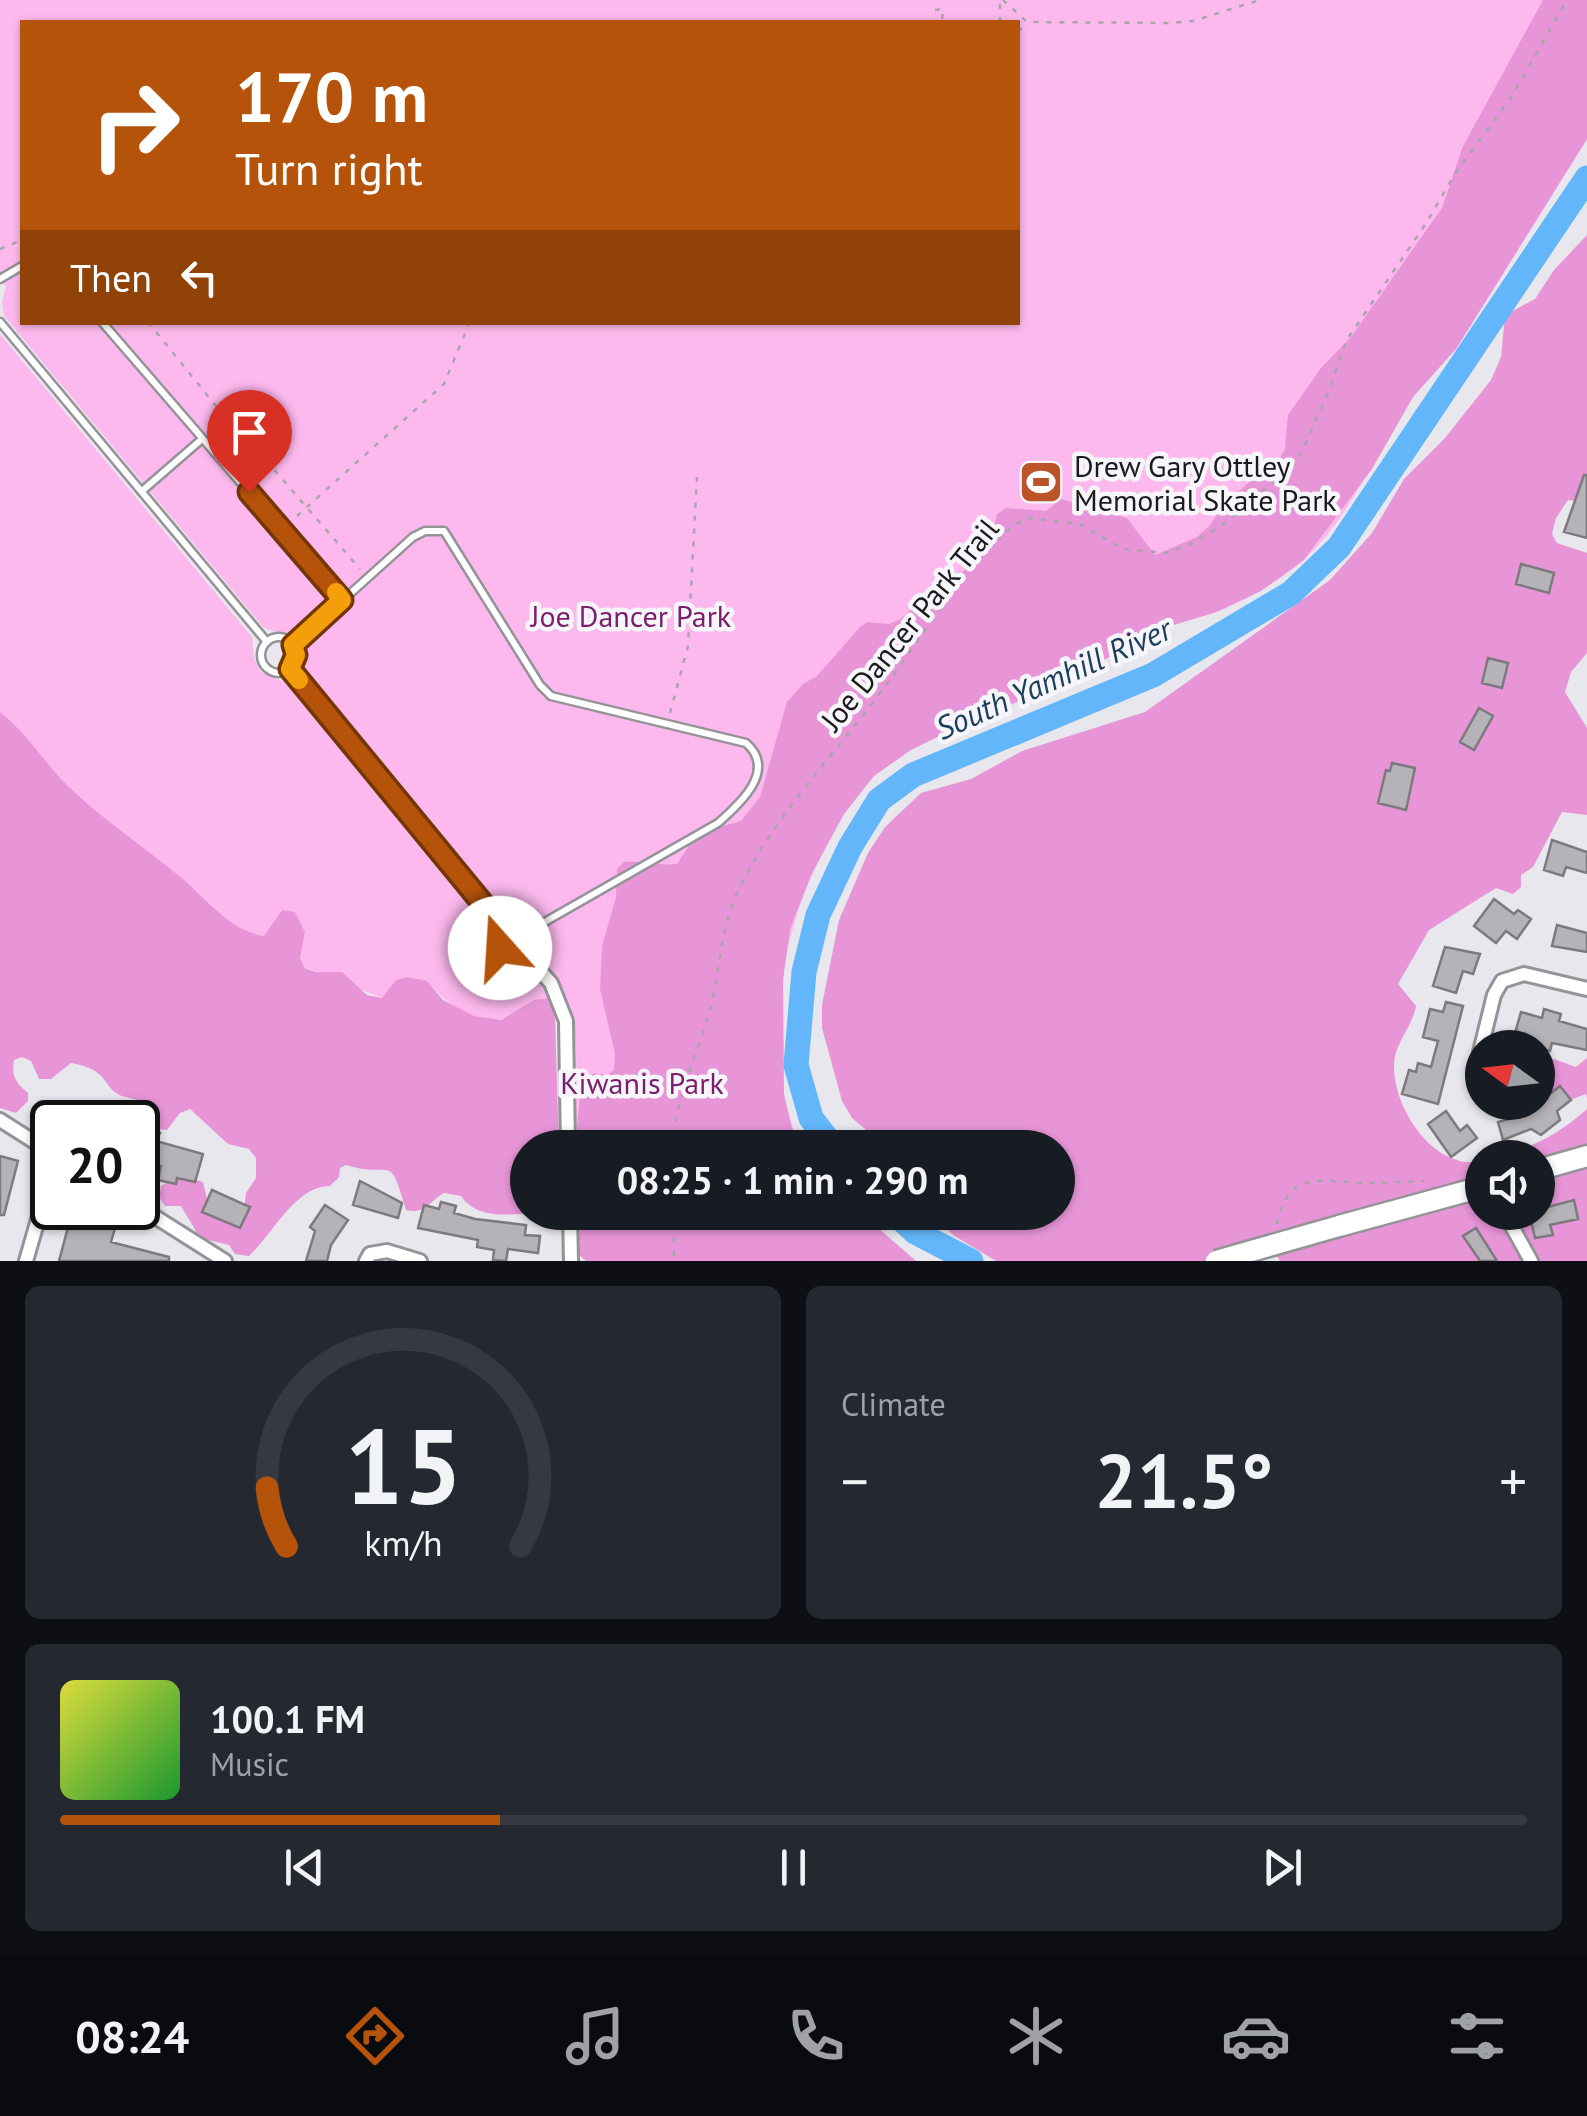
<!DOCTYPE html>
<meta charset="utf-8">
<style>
:root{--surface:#171b24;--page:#242831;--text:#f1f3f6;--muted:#9ea1a6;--line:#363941;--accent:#b45309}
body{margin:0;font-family:"PT Sans",sans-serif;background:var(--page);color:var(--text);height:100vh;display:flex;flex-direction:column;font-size:38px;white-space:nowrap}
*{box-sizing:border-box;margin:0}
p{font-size:32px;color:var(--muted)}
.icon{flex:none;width:55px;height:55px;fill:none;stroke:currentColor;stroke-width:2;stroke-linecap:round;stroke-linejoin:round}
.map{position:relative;height:1261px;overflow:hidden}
.panel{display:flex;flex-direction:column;gap:25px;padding:25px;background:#0d0f14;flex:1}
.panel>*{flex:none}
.top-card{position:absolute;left:20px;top:20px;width:1000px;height:305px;border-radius:0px;box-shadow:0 2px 8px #0004;background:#b45309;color:#fff;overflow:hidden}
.needle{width:65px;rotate:285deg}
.fabs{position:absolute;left:1465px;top:1030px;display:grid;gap:20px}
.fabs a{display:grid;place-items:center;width:90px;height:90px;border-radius:50%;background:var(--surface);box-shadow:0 2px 8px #0004;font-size:50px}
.speed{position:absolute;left:30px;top:1100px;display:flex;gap:20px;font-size:50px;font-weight:700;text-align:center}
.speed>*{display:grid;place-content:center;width:130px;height:130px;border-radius:50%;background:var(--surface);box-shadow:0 2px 8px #0004;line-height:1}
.speed .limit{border:5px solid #111;border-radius:15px;background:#fff;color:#111}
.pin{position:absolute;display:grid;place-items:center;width:85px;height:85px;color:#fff;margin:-102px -42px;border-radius:50% 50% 50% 0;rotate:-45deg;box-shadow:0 0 10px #0007}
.pin .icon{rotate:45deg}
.me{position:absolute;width:110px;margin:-55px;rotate:341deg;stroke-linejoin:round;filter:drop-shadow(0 0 8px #0008)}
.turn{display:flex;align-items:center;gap:35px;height:210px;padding:0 50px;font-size:45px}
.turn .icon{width:130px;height:130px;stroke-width:2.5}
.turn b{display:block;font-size:70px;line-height:85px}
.then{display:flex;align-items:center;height:95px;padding:0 50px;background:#0003;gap:20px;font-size:38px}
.big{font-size:75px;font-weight:800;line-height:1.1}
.panel .card{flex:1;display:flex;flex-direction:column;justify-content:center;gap:15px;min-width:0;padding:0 35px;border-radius:15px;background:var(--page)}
.panel .dial{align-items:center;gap:0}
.dial svg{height:260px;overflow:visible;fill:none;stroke:var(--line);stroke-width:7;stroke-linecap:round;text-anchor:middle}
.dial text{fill:var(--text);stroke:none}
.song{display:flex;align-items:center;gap:30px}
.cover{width:120px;height:120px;border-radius:15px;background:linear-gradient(135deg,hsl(60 70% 55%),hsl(130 70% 35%))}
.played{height:10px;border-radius:5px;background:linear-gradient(90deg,var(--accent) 30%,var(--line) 30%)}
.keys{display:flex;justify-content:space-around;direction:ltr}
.heat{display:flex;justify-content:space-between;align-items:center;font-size:55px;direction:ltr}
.panel .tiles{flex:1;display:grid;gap:25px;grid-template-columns:1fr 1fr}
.card:last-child{grid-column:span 2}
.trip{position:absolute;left:510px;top:1130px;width:565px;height:100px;border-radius:50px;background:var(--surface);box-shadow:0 2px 8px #0004;font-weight:800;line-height:100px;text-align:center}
.dock{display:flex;height:160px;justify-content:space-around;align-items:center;background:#090b0e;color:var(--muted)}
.dock .icon{width:70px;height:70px}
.dock .current{color:var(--accent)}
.dock b{font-size:45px;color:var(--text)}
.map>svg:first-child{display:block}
</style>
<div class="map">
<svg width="1587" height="1261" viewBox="0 0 1587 1261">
<rect width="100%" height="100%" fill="#e8e7ed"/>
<path fill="#fdb9ee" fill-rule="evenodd" d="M 0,0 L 1587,0 L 1587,139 L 1456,349 C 1391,401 1366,507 1301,562 C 1277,583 1247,600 1217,612 C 1198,619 1177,621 1159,630 C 1125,646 1094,668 1059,684 C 999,714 929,730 876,774 C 854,793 839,823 825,848 C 805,888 791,925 784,969 C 776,1026 776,1095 801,1147 L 575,1147 C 574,1110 581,1040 570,1007 C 561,981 529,959 544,931 L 535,917 L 517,918 L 499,910 L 305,677 L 300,660 L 305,644 L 295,632 L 281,634 L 263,627 L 4,316 L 2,301 L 6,287 L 0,279 ZM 22,22 L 1018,22 L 1018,322 L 22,322 Z
M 0,334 L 252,637 L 254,658 L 261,672 L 291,685 L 486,916 L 494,952 L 501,960 L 533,973 L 550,998 C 531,1001 522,1012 505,1018 C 476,1028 443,1001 427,981 L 391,989 L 382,998 L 305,967 L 300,958 L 305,932 L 295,912 L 282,911 L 264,936 C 230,930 208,901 183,879 C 145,847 104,821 68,786 C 44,762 27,733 0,712 Z"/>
<path fill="#e795d6" d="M 1543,0 L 1587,0 L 1587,139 L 1456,349 L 1413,397 L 1372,469 L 1304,560 L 1261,591 L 1216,612 L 1161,629 L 1058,685 L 976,718 L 911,750 L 874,776 L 844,814 L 811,875 L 790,929 L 783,980 L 784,1095 L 792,1128 L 801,1147 L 575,1148 L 581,1085 L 594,1073 L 607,1075 L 614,1070 L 615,1054 L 600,989 L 602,946 L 616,897 L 617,869 L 624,862 C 642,861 657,866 677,864 L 697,833 L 741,821 L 760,797 L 787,702 L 803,684 L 817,676 L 860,627 L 867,622 L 889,624 L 901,619 L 922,598 L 953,586 L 971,561 L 990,547 L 997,514 L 1006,508 L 1046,511 L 1061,499 L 1127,518 L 1155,555 L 1197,537 L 1210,525 L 1225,503 L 1261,472 L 1275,466 L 1285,449 L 1288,415 L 1321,368 L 1351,337 L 1442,208 L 1463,146 Z
M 1587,235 L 1587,502 L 1568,500 L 1556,518 L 1552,534 L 1557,543 L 1587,553 L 1587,653 L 1571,672 L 1565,692 L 1587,728 L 1587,815 L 1562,812 L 1533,867 L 1521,875 L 1521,887 L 1513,894 L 1496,888 L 1429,930 L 1398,984 L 1416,1006 C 1413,1024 1399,1039 1395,1056 C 1387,1101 1433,1173 1482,1161 L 1482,1212 L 1538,1212 L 1538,1158 L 1496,1157 C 1532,1148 1559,1134 1587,1109 L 1587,1261 L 1280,1261 L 1277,1256 L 1251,1261 L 996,1261 L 953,1235 L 930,1213 L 1058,1212 L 1058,1148 L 886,1147 L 852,1118 L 842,1101 L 822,1028 L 822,1005 L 839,920 L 868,853 L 885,827 L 921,793 L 971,779 L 1022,751 L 1145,712 L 1330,580 L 1372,533 L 1404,479 L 1445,438 L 1491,380 L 1501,357 L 1505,315 L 1535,299 L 1554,270 Z
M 0,712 C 27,733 44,762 68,786 C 104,821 145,847 183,879 C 208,901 230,930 264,936 L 282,910 L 295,912 L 305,932 L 300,958 L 305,968 L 316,972 L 342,972 L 367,995 L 382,998 L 396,980 L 407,977 L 427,981 L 443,1000 L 474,1016 L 501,1020 L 534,1000 L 550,998 L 555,1019 L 559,1147 L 528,1148 L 528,1212 L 532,1213 C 506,1215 477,1219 461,1196 L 444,1193 C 430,1201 424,1215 406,1210 C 388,1149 394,1180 346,1165 L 340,1168 L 339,1177 L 330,1186 C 295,1186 273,1234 249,1256 L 235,1254 L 229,1245 L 200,1238 L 181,1206 L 165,1206 L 159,1197 L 161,1186 C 175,1177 186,1176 203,1182 L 209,1207 L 244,1211 L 246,1193 L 256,1178 L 256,1158 L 249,1149 L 228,1144 L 190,1109 L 180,1113 L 167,1130 L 156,1129 L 151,1122 L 152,1107 C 141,1099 134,1100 122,1096 C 101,1088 112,1070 71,1063 L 51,1079 L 39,1079 L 31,1061 L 22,1057 L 14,1060 C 11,1076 16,1083 28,1093 L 28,1101 L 16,1113 L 0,1108 Z
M 1587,1058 L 1587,1099 L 1586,1094 L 1578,1097 L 1527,1118 L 1513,1112 L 1512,1103 L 1538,1102 L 1538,1061 L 1554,1059 L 1576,1067 Z
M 577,1213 L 861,1213 L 916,1261 L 586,1261 L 578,1254 Z"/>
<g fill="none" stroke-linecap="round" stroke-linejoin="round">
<path stroke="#63b6fa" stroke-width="25" d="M 834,1148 L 811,1118 L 796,1065 L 804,972 L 818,915 L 850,847 L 879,800 L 913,775 L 1153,675 L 1291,593 L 1339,547 L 1587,178
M 894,1212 L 915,1232 L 971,1261"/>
</g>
<path fill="#b6b3b8" stroke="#7d7a7f" stroke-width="2.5" d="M 1584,475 L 1587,475 L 1587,538 L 1564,532 Z
M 1521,564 L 1554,573 L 1549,593 L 1516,584 Z
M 1488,658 L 1508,663 L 1502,688 L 1482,683 Z
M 1479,708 L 1493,716 L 1474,750 L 1460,742 Z
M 1392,763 L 1415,768 L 1406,810 L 1378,803 L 1386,770 L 1390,771 Z
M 1552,840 L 1587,852 L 1587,873 L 1566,867 L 1563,876 L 1544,870 Z
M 1494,899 L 1514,914 L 1518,910 L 1531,919 L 1517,939 L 1506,931 L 1496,943 L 1474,926 Z
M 1557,925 L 1587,933 L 1587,952 L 1552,946 Z
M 1445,947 L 1480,954 L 1473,974 L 1463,971 L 1456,993 L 1433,986 Z
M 1446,1002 L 1463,1006 L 1438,1104 L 1402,1094 L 1409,1070 L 1416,1072 L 1418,1063 L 1431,1067 L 1438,1041 L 1423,1037 L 1430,1009 L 1443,1012 Z
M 1544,1009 L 1561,1014 L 1559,1021 L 1587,1029 L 1587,1050 L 1552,1043 L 1550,1051 L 1513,1040 L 1521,1012 L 1542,1018 Z
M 1560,1086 L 1571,1100 L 1557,1111 L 1560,1120 L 1541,1135 L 1531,1129 L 1503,1140 L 1498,1122 L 1523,1115 Z
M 1446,1111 L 1460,1131 L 1467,1125 L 1477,1138 L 1451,1157 L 1428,1124 Z
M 138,1124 L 160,1133 L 156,1141 L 203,1154 L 195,1182 L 177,1178 L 176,1184 L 158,1180 L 161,1166 L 138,1156 Z
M 0,1156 L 18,1161 L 4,1215 L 0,1215 Z
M 360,1181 L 402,1203 L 398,1218 L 353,1205 Z
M 212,1190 L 250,1207 L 240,1228 L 202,1212 Z
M 1574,1200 L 1578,1219 L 1550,1225 L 1553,1235 L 1535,1238 L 1529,1212 Z
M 441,1202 L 456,1206 L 454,1213 L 475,1219 L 526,1225 L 525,1235 L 540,1236 L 538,1253 L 508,1249 L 506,1261 L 493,1260 L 494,1250 L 477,1247 L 478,1240 L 418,1228 L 424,1205 L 439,1209 Z
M 325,1205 L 348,1220 L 331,1245 L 327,1261 L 306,1261 L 315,1231 L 310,1227 Z
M 71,1216 L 115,1228 L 111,1242 L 169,1257 L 169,1261 L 59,1261 Z
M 1476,1228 L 1497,1261 L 1480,1261 L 1463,1236 Z"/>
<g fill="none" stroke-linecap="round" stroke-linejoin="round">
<g stroke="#949398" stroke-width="11">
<path id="service" d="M 0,279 L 22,266
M 0,322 L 267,642
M 102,322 L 342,600
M 142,491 L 202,439
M261 655a18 18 0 1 1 36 0a18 18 0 1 1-36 0Z
M 293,645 L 413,537 L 425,531 L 444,531 L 540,685 L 551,696 L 746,743 C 777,770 741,803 718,823 L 529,931
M 290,669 L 503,927
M497 939a17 17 0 1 1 34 0a17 17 0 1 1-34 0Z"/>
</g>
<g stroke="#949398" stroke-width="18">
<path id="minor" d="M 524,953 L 551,983 L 566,1021 L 568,1148
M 1482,1062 L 1480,1052 L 1494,995 L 1502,981 L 1524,974 L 1587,989
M 0,1120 L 52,1153
M 138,1206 L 225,1261
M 570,1212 L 571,1261
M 1504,1212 L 1531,1261
M 26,1261 L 52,1171
M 366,1261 L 370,1254 L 387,1251 L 420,1261"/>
</g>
<g stroke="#949398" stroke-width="25">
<path id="primary" d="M 1538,1170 L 1587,1156
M 1339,1226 L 1482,1187"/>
</g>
<path stroke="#a7a6ab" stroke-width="2.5" stroke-dasharray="5 8" stroke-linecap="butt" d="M 1003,0 L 1027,22 L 1172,23 L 1193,21 L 1260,0
M 935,10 L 943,9 L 942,22
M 1000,22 L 1000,0
M 1018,32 L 1026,23
M 0,249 L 22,240
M 148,322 L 224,416 L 239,429 L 360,569
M 248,459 L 258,450
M 297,516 L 444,384 L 469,324
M 670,713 L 688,646 L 697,477
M 674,1148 C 674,1093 703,1046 714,993 C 721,955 723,918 742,883 C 781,807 840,748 890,680 C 920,640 983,538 1027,518 L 1080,524 L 1123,549 L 1166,553 L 1191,544 L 1222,525 L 1297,462 L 1328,393 L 1346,341 L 1425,225 L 1456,172 L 1512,96 L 1567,0
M 673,1212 L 674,1261
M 1277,1224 C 1287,1170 1320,1181 1361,1183 C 1382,1183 1403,1182 1424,1181"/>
<use href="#service" stroke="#fff" stroke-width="6"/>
<use href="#minor" stroke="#fff" stroke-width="12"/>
<use href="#primary" stroke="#fff" stroke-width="20"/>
<g stroke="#949398" stroke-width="25" stroke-linecap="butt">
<path id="primary-bridge" d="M 1216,1261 L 1339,1226"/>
</g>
<use href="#primary-bridge" stroke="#fff" stroke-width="20"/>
</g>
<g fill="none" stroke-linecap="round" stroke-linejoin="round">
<g stroke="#753606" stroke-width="25">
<path id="route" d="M 249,492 L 342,600 L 293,645 L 296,655 L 290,669 L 502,927 L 498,937 L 500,948"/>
</g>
<use href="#route" stroke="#b45309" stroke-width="18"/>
<path stroke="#f59e0b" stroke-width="18" d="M 299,680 L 290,669 L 296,655 L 293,645 L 342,600 L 336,592"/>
</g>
<defs>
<g id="stadium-square" transform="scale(2.25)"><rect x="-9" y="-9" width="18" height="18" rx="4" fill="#bb5429" stroke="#f5f5fa"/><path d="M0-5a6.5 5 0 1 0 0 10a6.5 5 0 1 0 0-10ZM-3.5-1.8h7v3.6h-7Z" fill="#fff"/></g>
</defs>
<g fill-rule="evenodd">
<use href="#stadium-square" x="1041" y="482"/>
</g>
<g text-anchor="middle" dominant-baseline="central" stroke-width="9" stroke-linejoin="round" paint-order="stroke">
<g font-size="30" fill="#1a1a1c" stroke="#f5f5fa" text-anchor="start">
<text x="1074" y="465">Drew Gary Ottley<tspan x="1074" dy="34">Memorial Skate Park</tspan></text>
</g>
<g font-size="30" fill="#7c1c6e" stroke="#f5f5fa">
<text x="631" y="615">Joe Dancer Park</text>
<text x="642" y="1082">Kiwanis Park</text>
</g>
<g font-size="30" fill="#1a1a1c" stroke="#f5f5fa">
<text transform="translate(909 624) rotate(-51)">Joe Dancer Park Trail</text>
</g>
<g font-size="32" font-style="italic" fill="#1b3e5a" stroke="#f5f5fa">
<text transform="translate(1053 678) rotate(-24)">South Yamhill River</text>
</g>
</g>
</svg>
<div class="fabs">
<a><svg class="needle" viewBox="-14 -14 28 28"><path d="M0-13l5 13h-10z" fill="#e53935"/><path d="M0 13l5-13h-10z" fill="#9ea1a6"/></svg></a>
<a><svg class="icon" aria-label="sound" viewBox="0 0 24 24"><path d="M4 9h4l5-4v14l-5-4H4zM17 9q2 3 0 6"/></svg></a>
</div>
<div class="speed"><div class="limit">20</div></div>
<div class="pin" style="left:249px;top:492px;background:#d93025"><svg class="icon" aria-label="arrive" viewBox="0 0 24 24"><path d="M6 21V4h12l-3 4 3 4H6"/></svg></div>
<svg class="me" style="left:500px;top:948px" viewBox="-20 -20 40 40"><circle r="19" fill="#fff"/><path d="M0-13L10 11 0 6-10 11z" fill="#b45309"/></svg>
<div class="trip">08:25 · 1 min · 290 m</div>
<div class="top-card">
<div class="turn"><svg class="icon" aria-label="right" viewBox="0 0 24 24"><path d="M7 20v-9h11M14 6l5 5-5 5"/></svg><div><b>170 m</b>Turn right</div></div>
<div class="then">Then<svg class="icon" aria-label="left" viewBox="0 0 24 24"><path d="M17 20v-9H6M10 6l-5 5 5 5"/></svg></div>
</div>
</div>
<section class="panel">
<div class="tiles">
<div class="card dial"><svg viewBox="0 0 100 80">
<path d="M14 69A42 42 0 1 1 86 69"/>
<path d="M14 69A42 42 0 0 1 8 51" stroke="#b45309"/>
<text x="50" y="56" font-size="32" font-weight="700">15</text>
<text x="50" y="72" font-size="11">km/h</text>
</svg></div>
<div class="card"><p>Climate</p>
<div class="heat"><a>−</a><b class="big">21.5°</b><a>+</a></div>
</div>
<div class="card">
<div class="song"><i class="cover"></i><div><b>100.1 FM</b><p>Music</p></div></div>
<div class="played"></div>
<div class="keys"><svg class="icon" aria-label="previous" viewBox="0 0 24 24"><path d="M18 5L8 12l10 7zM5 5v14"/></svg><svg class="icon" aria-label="pause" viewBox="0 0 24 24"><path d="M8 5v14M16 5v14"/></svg><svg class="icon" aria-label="next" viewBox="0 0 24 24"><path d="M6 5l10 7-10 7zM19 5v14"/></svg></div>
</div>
</div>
</section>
<nav class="dock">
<b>08:24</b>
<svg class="icon current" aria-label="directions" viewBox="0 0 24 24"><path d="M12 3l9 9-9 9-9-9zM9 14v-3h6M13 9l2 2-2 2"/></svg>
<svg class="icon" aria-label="music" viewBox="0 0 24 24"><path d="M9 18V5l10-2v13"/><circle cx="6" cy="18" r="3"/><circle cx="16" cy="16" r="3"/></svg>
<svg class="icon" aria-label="phone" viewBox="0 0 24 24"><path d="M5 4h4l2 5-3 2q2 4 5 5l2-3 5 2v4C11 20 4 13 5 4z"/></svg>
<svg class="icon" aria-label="climate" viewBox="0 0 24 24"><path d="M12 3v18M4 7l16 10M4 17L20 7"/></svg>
<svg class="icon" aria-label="car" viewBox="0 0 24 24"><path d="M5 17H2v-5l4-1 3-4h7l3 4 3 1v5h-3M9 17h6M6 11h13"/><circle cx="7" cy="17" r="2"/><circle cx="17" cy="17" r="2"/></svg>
<svg class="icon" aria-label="filters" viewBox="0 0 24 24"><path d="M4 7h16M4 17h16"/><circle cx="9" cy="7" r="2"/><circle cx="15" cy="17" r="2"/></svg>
</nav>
